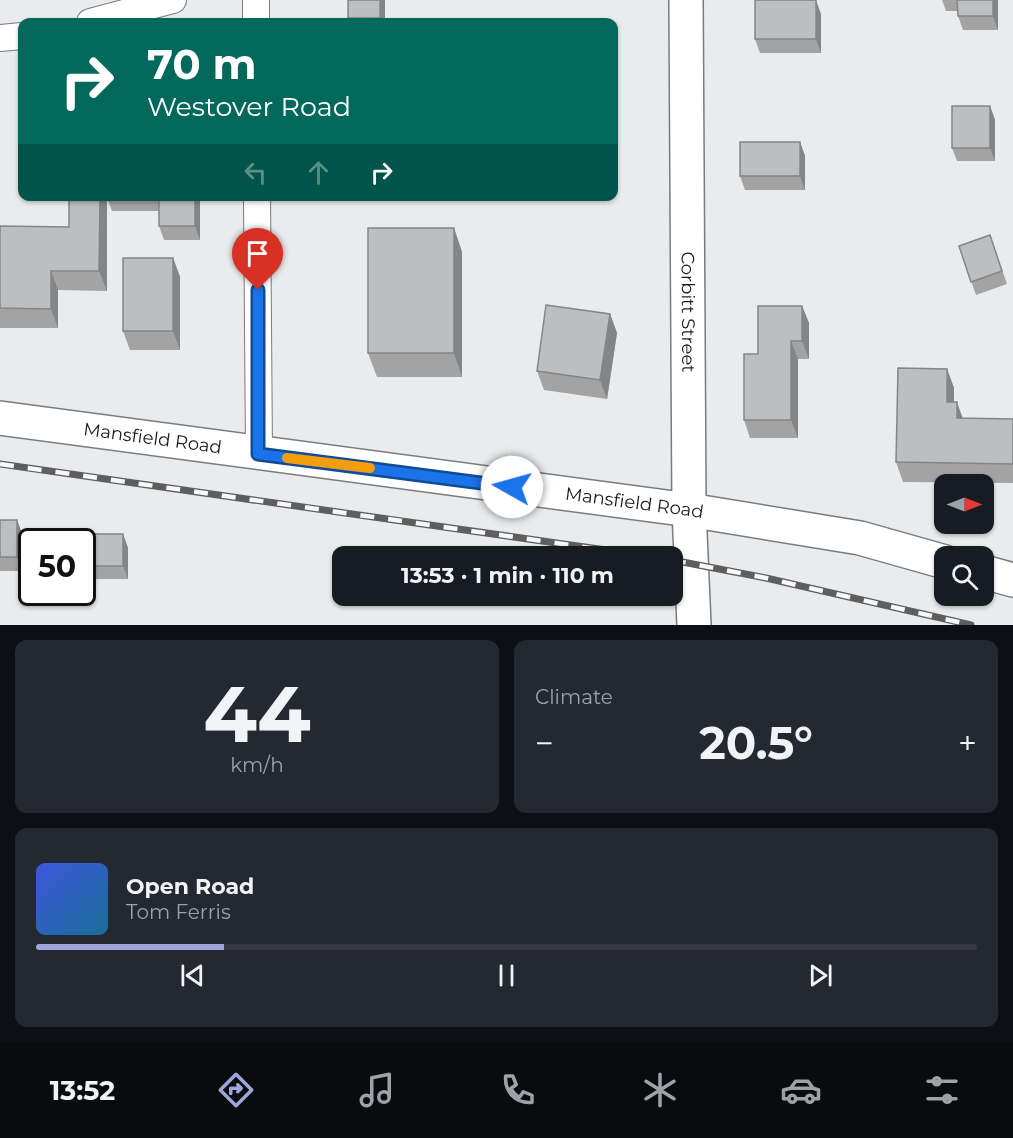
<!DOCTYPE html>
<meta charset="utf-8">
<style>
:root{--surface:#171b24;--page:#242831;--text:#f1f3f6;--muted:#9ea1a6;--line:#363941;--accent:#9fa6db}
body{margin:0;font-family:Montserrat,sans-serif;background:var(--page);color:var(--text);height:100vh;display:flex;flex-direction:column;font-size:22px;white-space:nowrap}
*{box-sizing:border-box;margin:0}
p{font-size:20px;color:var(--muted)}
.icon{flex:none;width:33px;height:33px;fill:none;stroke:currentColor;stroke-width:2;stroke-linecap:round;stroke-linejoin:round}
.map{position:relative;height:625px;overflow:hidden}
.drawer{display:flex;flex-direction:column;gap:15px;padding:15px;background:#0d0f14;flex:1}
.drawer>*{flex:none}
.hud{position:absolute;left:18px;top:18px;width:600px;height:183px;border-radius:12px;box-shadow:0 2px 4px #0004;background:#00695c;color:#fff;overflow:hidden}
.needle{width:39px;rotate:90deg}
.tools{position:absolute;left:934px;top:474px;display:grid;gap:12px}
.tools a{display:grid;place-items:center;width:60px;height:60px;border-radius:12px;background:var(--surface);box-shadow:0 2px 4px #0004;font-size:30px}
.speed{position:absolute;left:18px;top:528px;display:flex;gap:12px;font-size:30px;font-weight:700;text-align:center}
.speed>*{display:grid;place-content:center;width:78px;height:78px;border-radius:50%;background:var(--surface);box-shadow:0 2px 4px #0004;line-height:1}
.speed .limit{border:3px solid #111;border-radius:9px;background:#fff;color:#111}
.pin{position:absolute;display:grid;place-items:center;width:51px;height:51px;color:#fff;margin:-62px -26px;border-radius:50% 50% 50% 0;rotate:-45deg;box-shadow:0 0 6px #0007}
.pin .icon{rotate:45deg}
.me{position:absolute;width:66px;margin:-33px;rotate:277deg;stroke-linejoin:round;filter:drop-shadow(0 0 4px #0008)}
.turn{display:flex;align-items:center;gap:21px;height:126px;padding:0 30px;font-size:27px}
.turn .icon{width:78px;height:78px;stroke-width:2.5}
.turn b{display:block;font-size:42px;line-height:51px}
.lanes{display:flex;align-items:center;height:57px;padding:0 30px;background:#0003;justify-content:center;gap:30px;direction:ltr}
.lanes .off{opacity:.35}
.big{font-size:45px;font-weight:700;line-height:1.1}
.drawer .tile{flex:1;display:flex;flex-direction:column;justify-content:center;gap:9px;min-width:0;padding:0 21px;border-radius:12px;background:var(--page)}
.drawer .dial{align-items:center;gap:0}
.dial b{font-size:78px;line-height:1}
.song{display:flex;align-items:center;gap:18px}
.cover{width:72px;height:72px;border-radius:9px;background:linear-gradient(135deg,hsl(230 70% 55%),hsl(200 70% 35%))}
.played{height:6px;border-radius:3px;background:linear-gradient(90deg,var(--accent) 20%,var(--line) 20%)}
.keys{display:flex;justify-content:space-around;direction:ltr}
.heat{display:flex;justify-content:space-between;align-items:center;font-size:33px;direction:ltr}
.drawer .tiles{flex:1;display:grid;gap:15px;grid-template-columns:1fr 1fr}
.tile:last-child{grid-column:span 2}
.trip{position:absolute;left:332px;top:546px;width:351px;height:60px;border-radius:12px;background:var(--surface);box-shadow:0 2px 4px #0004;font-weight:700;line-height:60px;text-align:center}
.dock{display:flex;height:96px;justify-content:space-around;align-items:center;background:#090b0e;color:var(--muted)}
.dock .icon{width:42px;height:42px}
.dock .on{color:var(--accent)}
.dock b{font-size:27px;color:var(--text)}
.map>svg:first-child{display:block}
</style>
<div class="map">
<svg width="1013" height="625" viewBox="0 0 1013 625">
<rect width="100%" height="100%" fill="#eaebec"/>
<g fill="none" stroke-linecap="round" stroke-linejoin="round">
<g stroke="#7a7b7c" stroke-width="28">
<path id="minor" d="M 256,0 L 256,22
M 90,22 L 173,0
M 0,38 L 22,36
M 257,196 L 259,454"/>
</g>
<g stroke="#7a7b7c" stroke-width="36">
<g id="tertiary">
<path id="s1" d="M 686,0 L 689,510 L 694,625"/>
</g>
</g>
<g stroke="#7a7b7c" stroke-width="36">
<g id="secondary">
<path id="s2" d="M 0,418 L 689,510 L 860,538 L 945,562"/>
<path d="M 984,572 L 1013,580"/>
</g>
</g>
<use href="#minor" stroke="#fff" stroke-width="26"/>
<use href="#tertiary" stroke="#fff" stroke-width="33"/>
<use href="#secondary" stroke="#fff" stroke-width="33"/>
<g stroke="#5e5e5f" stroke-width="7">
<path id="rail" d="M 0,464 L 648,556
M 672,560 L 766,578 L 971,625"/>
</g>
<use href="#rail" stroke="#f7f8fa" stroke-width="4.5" stroke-dasharray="14" stroke-linecap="butt"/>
</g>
<path fill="#a3a3a4" d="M 385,0 L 385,22 L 350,22 L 348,18 Z
M 942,0 L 998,0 L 998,30 L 963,30 L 958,16 L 958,11 L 946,11 Z
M 821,14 L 821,53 L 760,53 L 755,39 Z
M 990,106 L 995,120 L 995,161 L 957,161 L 952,148 Z
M 800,142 L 805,156 L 805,190 L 745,190 L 740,176 Z
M 200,196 L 200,240 L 164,240 L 159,226 L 159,211 L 112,211 L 107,198 Z
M 107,202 L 107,291 L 58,290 L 58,328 L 0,328 L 0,226 L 69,227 Z
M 454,228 L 462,252 L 462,377 L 377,377 L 368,353 Z
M 990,235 L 1007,284 L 976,295 L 959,246 Z
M 173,258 L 180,277 L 180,350 L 130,350 L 123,331 Z
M 802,306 L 809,323 L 809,359 L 798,359 L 798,438 L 750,438 L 744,420 Z
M 610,314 L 617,333 L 607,399 L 544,390 L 537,371 Z
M 947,369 L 954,388 L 954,402 L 963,418 L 1013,419 L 1013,483 L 903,482 L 896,462 Z
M 0,520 L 17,520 L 22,534 L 22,571 L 0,571 Z
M 123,534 L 128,548 L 128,579 L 92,579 L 87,566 Z"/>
<path fill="#848586" d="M 380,0 L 385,0 L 385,22 L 382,22 L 380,18 Z
M 816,0 L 821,14 L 821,53 L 816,39 Z
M 993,0 L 998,0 L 998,30 L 993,16 Z
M 990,106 L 995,120 L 995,161 L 990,148 Z
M 800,142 L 805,156 L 805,190 L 800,176 Z
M 100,196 L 105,196 L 107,202 L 107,291 L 99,271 Z
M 195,196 L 200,196 L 200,240 L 195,226 Z
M 454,228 L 462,252 L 462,377 L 454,353 Z
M 173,258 L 180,277 L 180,350 L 173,331 Z
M 51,271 L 58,290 L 58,328 L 51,309 Z
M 802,306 L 809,323 L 809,359 L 802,341 Z
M 610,314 L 617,333 L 607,399 L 600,380 Z
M 791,341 L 798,359 L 798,438 L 791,420 Z
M 947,369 L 954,388 L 954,422 L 947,402 Z
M 957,402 L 964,422 L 957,418 Z
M 17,520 L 22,534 L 22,571 L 17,557 Z
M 123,534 L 128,548 L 128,579 L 123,566 Z"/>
<path fill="#bdbebf" stroke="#848586" stroke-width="1.5" d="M 348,0 L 380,0 L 380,18 L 348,18 Z
M 755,0 L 816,0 L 816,39 L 755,39 Z
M 957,0 L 993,0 L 993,16 L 958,16 Z
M 487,19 L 526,19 L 526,22 L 487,22 Z
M 952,106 L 990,106 L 990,148 L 952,148 Z
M 740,142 L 800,142 L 800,176 L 740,176 Z
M 69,196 L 100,196 L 99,271 L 51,271 L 51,309 L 0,308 L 0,226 L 69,227 Z
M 107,196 L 195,196 L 195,226 L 159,226 L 159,198 L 107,198 Z
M 368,228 L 454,228 L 454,353 L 368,353 Z
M 990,235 L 1002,271 L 971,282 L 959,246 Z
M 123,258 L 173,258 L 173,331 L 123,331 Z
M 546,305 L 610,314 L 600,380 L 537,371 Z
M 758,306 L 802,306 L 802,341 L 791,341 L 791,420 L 744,420 L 744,354 L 758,354 Z
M 898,368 L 947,369 L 947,402 L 957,402 L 957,418 L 1013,419 L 1013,464 L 896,462 Z
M 0,520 L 17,520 L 17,557 L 0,557 Z
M 87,534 L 123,534 L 123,566 L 87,566 Z"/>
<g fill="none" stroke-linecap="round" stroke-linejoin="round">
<g stroke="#114b97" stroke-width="15">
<path id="route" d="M 258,290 L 258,454 L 512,487"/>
</g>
<use href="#route" stroke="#1a73e8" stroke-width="10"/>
<path stroke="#f59e0b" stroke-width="10" d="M 287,458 L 370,468"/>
</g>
<g text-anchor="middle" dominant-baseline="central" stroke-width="4.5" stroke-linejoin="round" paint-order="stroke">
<g font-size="18" fill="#1b1b1c" stroke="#f7f8fa">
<text stroke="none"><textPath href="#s1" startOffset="312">Corbitt Street</textPath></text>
<text stroke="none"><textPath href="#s2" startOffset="154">Mansfield Road</textPath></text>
<text stroke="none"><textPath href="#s2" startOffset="640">Mansfield Road</textPath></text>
</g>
</g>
</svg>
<div class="tools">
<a><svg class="needle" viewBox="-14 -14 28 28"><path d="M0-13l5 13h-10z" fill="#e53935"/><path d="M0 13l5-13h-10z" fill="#9ea1a6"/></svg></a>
<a><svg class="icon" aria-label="search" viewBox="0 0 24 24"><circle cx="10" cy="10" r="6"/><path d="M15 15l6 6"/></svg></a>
</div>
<div class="speed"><div class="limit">50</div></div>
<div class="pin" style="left:258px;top:290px;background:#d93025"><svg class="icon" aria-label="arrive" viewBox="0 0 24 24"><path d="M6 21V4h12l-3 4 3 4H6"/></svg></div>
<svg class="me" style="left:512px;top:487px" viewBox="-20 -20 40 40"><circle r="19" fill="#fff"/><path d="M0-13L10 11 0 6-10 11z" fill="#1a73e8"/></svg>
<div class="trip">13:53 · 1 min · 110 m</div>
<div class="hud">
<div class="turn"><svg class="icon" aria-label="right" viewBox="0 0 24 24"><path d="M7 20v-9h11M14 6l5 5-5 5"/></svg><div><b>70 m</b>Westover Road</div></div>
<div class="lanes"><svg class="icon off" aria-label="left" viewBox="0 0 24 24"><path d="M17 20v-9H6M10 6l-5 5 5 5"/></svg><svg class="icon off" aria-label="ahead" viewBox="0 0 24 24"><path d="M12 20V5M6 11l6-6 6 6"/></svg><svg class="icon" aria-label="right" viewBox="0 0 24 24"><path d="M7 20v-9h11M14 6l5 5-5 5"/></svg></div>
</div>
</div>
<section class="drawer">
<div class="tiles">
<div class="tile dial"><b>44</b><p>km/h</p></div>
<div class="tile"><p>Climate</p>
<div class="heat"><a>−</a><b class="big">20.5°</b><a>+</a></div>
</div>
<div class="tile">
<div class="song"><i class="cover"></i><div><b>Open Road</b><p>Tom Ferris</p></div></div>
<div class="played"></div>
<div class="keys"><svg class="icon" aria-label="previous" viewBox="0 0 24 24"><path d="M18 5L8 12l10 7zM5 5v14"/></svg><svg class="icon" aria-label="pause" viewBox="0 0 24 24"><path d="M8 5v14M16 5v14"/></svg><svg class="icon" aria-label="next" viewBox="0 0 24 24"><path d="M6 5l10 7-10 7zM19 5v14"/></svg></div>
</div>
</div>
</section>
<nav class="dock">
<b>13:52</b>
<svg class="icon on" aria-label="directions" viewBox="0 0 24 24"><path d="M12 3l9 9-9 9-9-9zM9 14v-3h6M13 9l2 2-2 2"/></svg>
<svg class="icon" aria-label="music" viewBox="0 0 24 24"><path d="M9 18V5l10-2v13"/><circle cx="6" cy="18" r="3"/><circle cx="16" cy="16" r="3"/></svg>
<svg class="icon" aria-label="phone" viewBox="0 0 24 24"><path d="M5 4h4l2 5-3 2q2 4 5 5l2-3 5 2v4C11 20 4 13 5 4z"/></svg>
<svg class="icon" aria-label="climate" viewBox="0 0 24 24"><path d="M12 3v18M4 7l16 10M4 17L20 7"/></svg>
<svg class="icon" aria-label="car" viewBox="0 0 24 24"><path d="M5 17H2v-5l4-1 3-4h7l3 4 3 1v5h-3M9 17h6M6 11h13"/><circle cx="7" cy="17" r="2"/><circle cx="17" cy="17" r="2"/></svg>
<svg class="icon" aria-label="filters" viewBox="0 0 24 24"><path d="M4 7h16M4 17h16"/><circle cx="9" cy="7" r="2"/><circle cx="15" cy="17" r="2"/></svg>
</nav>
